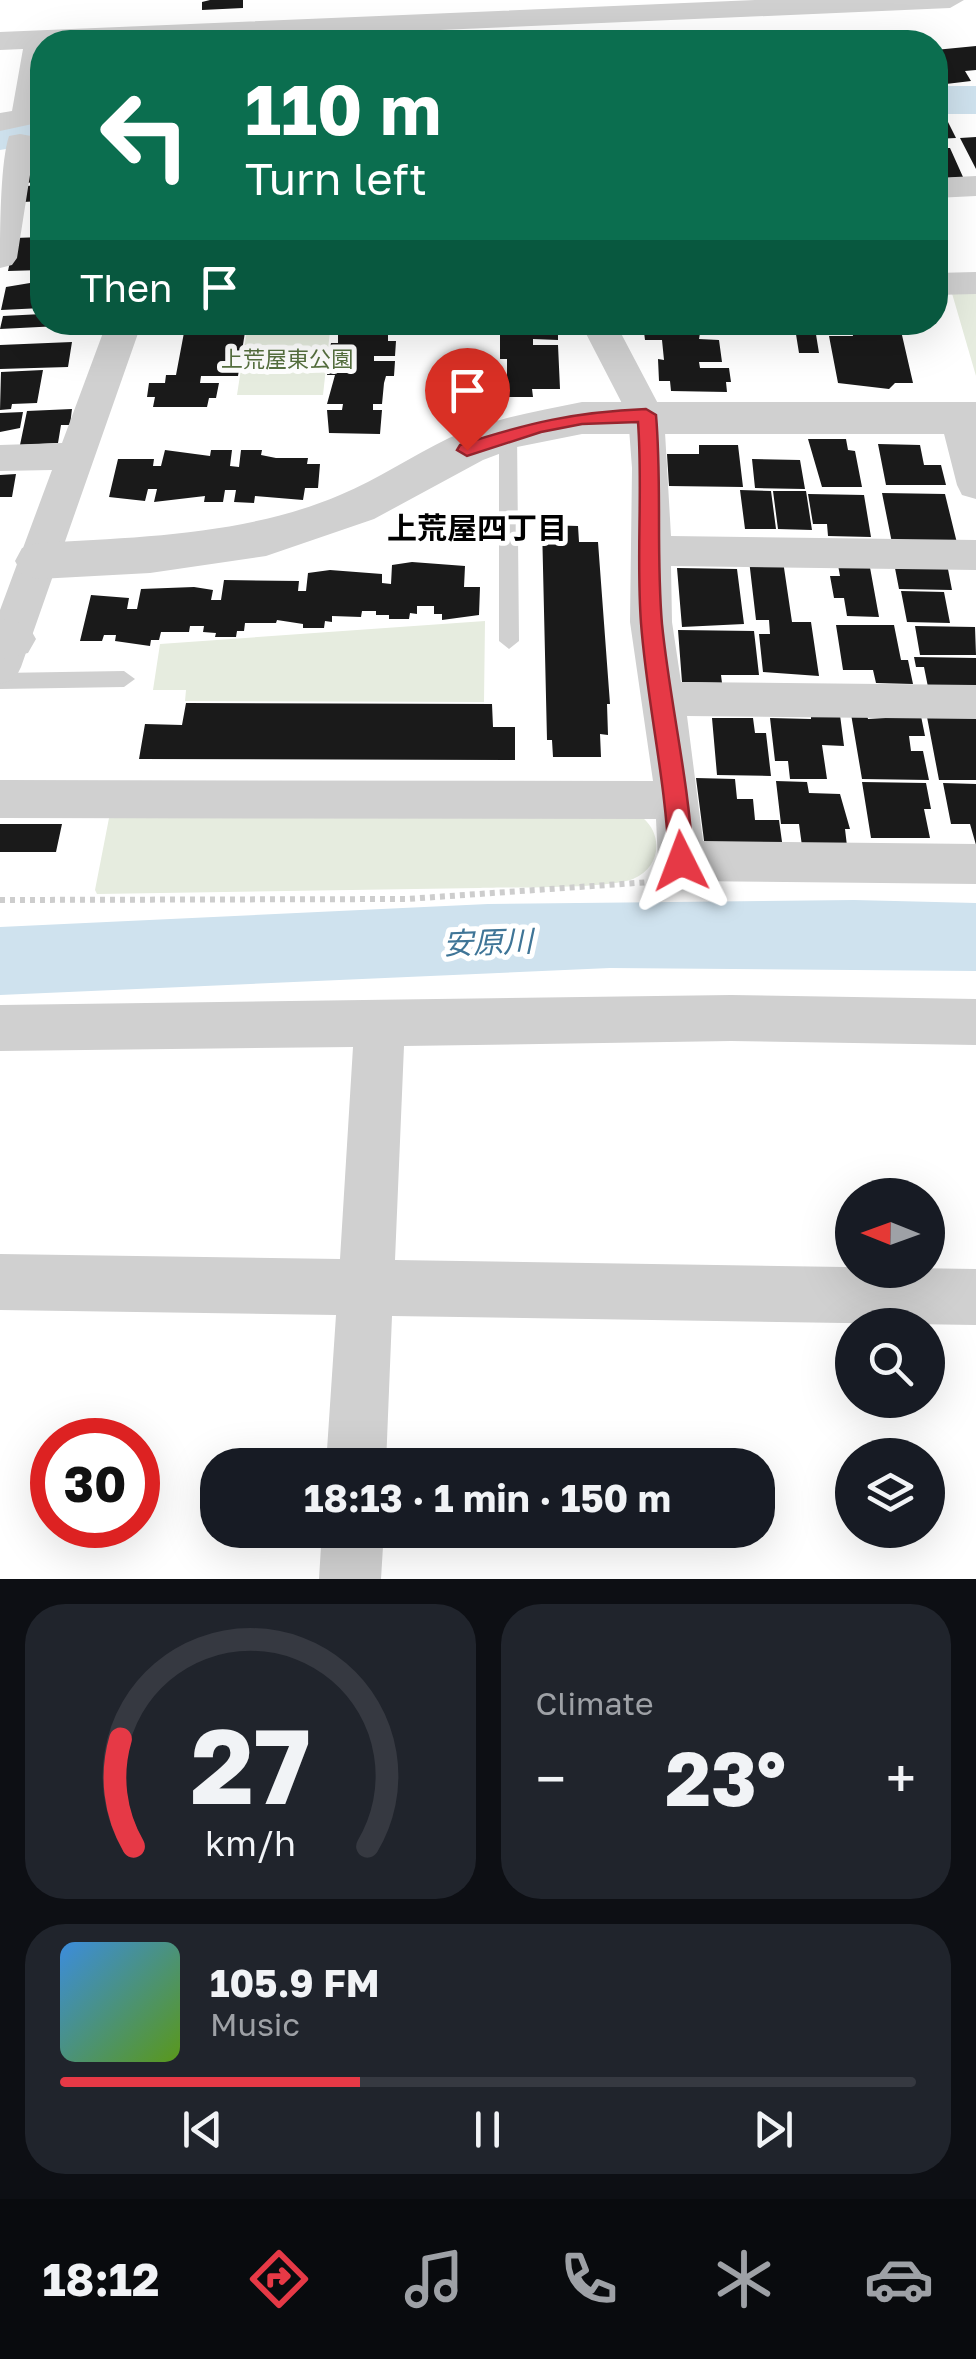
<!DOCTYPE html>
<meta charset="utf-8">
<style>
:root{--surface:#171b24;--page:#20242c;--text:#f1f3f6;--muted:#9ea1a6;--line:#363941;--accent:#e63946}
body{margin:0;font-family:"Golos Text","Noto Sans JP",sans-serif;background:var(--page);color:var(--text);height:100vh;display:flex;flex-direction:column;font-size:38px;white-space:nowrap}
*{box-sizing:border-box;margin:0}
p{font-size:32px;color:var(--muted)}
.icon{flex:none;width:55px;height:55px;fill:none;stroke:currentColor;stroke-width:2;stroke-linecap:round;stroke-linejoin:round}
.map{position:relative;height:1579px;overflow:hidden}
.sheet{display:flex;flex-direction:column;gap:25px;padding:25px;background:#0d0f14;flex:1}
.sheet>*{flex:none}
.top-card{position:absolute;left:30px;top:30px;width:918px;height:305px;border-radius:40px;box-shadow:0 10px 40px #0002;background:#0b6e4f;color:#fff;overflow:hidden}
.needle{width:65px;rotate:271deg}
.controls{position:absolute;left:835px;top:1178px;display:grid;gap:20px}
.controls a{display:grid;place-items:center;width:110px;height:110px;border-radius:50%;background:var(--surface);box-shadow:0 10px 40px #0002;font-size:50px}
.speed{position:absolute;left:30px;top:1418px;display:flex;gap:20px;font-size:50px;font-weight:700;text-align:center}
.speed>*{display:grid;place-content:center;width:130px;height:130px;border-radius:50%;background:var(--surface);box-shadow:0 10px 40px #0002;line-height:1}
.speed .limit{border:15px solid #d22;background:#fff;color:#111}
.pin{position:absolute;display:grid;place-items:center;width:85px;height:85px;color:#fff;margin:-102px -42px;border-radius:50% 50% 50% 0;rotate:-45deg;box-shadow:0 0 10px #0007}
.pin .icon{rotate:45deg}
.me{position:absolute;width:110px;margin:-55px;rotate:357deg;stroke-linejoin:round;filter:drop-shadow(0 0 8px #0008)}
.turn{display:flex;align-items:center;gap:35px;height:210px;padding:0 50px;font-size:45px}
.turn .icon{width:130px;height:130px;stroke-width:2.5}
.turn b{display:block;font-size:70px;line-height:85px}
.then{display:flex;align-items:center;height:95px;padding:0 50px;background:#0003;gap:20px;font-size:38px}
.big{font-size:75px;font-weight:700;line-height:1.1}
.sheet .tile{flex:1;display:flex;flex-direction:column;justify-content:center;gap:15px;min-width:0;padding:0 35px;border-radius:40px;background:var(--page)}
.sheet .dial{align-items:center;gap:0}
.dial svg{height:260px;overflow:visible;fill:none;stroke:var(--line);stroke-width:7;stroke-linecap:round;text-anchor:middle}
.dial text{fill:var(--text);stroke:none}
.song{display:flex;align-items:center;gap:30px}
.cover{width:120px;height:120px;border-radius:15px;background:linear-gradient(135deg,hsl(210 70% 55%),hsl(90 70% 35%))}
.played{height:10px;border-radius:5px;background:linear-gradient(90deg,var(--accent) 35%,var(--line) 35%)}
.keys{display:flex;justify-content:space-around;direction:ltr}
.heat{display:flex;justify-content:space-between;align-items:center;font-size:55px;direction:ltr}
.sheet .tiles{flex:1;display:grid;gap:25px;grid-template-columns:1fr 1fr}
.tile:last-child{grid-column:span 2}
.trip{position:absolute;left:200px;top:1448px;width:575px;height:100px;border-radius:40px;background:var(--surface);box-shadow:0 10px 40px #0002;font-weight:700;line-height:100px;text-align:center}
.menu{display:flex;height:160px;justify-content:space-around;align-items:center;background:#090b0e;color:var(--muted)}
.menu .icon{width:70px;height:70px}
.menu .selected{color:var(--accent)}
.menu b{font-size:45px;color:var(--text)}
.map>svg:first-child{display:block}
</style>
<div class="map">
<svg width="976" height="1579" viewBox="0 0 976 1579">
<rect width="100%" height="100%" fill="#fff"/>
<path fill="#e6ecdf" d="M 976,289 L 976,376 L 951,290 Z
M 248,323 L 248,322 L 409,323 L 408,331 L 330,331 L 323,395 L 237,395 Z
M 485,621 L 484,702 L 185,701 L 186,690 L 153,690 L 160,644 Z
M 110,813 L 643,818 C 664,836 660,868 633,879 C 607,889 512,887 480,888 C 352,890 225,892 97,894 L 95,890 Z"/>
<g fill="none" stroke-linecap="round" stroke-linejoin="round">
<path fill="#cfe2ee" fill-rule="evenodd" d="M 935,86 L 976,86 L 976,114 L 935,114 Z
M 42,115 L 42,143 L 0,150 L 0,122 Z
M 854,900 L 976,903 L 976,971 L 610,968 L 0,995 L 0,927 L 488,904 Z"/>
</g>
<path fill="#1a1a1a" d="M 210,0 L 243,0 L 243,8 L 202,10 L 202,2 Z
M 976,46 L 976,70 L 965,71 L 971,81 L 946,84 L 940,74 L 935,74 L 935,50 Z
M 945,116 L 956,138 L 935,139 L 935,117 Z
M 976,137 L 976,169 L 960,138 Z
M 935,148 L 950,148 L 963,177 L 935,179 Z
M 28,155 L 42,155 L 42,182 L 23,183 Z
M 42,185 L 42,201 L 23,202 L 26,186 Z
M 42,237 L 42,270 L 8,271 L 15,238 Z
M 42,281 L 42,308 L 1,310 L 6,287 Z
M 42,314 L 42,322 L 60,322 L 59,326 L 0,329 L 3,316 Z
M 186,322 L 236,322 L 235,332 L 245,332 L 238,376 L 201,376 L 200,383 L 219,383 L 216,398 L 209,398 L 207,407 L 153,407 L 155,397 L 147,397 L 149,383 L 165,383 L 166,375 L 176,375 Z
M 505,322 L 558,322 L 558,340 L 533,339 L 533,345 L 558,345 L 560,389 L 532,389 L 533,397 L 500,397 L 500,375 L 507,375 L 507,359 L 500,359 L 500,327 L 505,327 Z
M 635,322 L 702,322 L 699,339 L 719,340 L 722,362 L 699,362 L 700,368 L 729,368 L 731,382 L 726,382 L 727,392 L 671,391 L 670,381 L 659,381 L 658,359 L 664,360 L 662,340 L 645,340 L 644,332 L 636,332 Z
M 794,322 L 814,322 L 819,353 L 799,353 Z
M 850,322 L 899,322 L 913,383 L 895,383 L 889,389 L 838,383 L 829,336 L 853,336 Z
M 338,334 L 388,334 L 388,341 L 396,341 L 395,356 L 374,356 L 374,361 L 395,361 L 394,376 L 386,376 L 384,383 L 382,404 L 373,404 L 373,410 L 382,410 L 380,434 L 329,433 L 327,410 L 342,410 L 343,404 L 327,404 L 335,375 L 327,375 L 329,361 L 344,362 L 344,356 L 329,356 L 331,343 L 338,343 Z
M 72,342 L 68,367 L 0,369 L 0,345 Z
M 43,370 L 37,403 L 12,404 L 11,409 L 0,410 L 1,372 Z
M 72,409 L 70,425 L 61,425 L 58,443 L 20,445 L 27,411 Z
M 23,412 L 20,428 L 0,432 L 0,413 Z
M 808,439 L 846,439 L 848,450 L 855,451 L 862,487 L 822,487 Z
M 878,444 L 920,445 L 924,465 L 941,465 L 946,485 L 886,485 Z
M 699,445 L 738,445 L 743,487 L 669,486 L 667,454 L 699,454 Z
M 165,450 L 210,456 L 211,450 L 232,450 L 230,466 L 239,467 L 241,450 L 262,450 L 261,455 L 276,458 L 308,458 L 307,464 L 320,464 L 318,488 L 305,488 L 303,500 L 255,496 L 254,503 L 234,502 L 236,490 L 225,490 L 223,502 L 204,502 L 205,496 L 154,502 L 157,489 L 148,489 L 145,501 L 109,497 L 118,459 L 154,459 L 153,466 L 161,466 Z
M 752,459 L 800,460 L 805,489 L 755,488 Z
M 16,474 L 12,497 L 0,497 L 0,475 Z
M 740,490 L 771,491 L 776,529 L 745,529 Z
M 773,491 L 806,491 L 812,530 L 778,529 Z
M 882,493 L 945,494 L 957,543 L 892,543 Z
M 808,494 L 864,495 L 871,537 L 828,536 L 827,524 L 813,524 Z
M 542,525 L 578,526 L 579,542 L 598,542 L 610,704 L 607,704 L 608,735 L 600,734 L 601,757 L 553,757 L 552,740 L 547,740 Z
M 749,560 L 783,561 L 792,622 L 811,622 L 819,676 L 763,672 L 759,634 L 770,634 L 769,620 L 756,620 Z
M 412,562 L 465,566 L 464,587 L 480,587 L 479,615 L 442,620 L 442,614 L 434,614 L 434,606 L 417,606 L 417,614 L 410,613 L 409,619 L 389,619 L 389,615 L 376,615 L 376,611 L 362,611 L 361,617 L 332,616 L 332,622 L 325,621 L 324,628 L 303,628 L 303,624 L 277,620 L 276,623 L 245,623 L 244,631 L 237,631 L 236,637 L 215,637 L 216,633 L 203,632 L 204,626 L 190,626 L 189,632 L 161,632 L 159,640 L 151,640 L 150,646 L 115,641 L 116,635 L 104,635 L 102,641 L 80,641 L 91,595 L 129,598 L 127,609 L 137,609 L 141,589 L 194,587 L 213,590 L 211,600 L 221,600 L 224,580 L 299,581 L 298,591 L 306,591 L 308,573 L 330,570 L 382,574 L 382,583 L 391,584 L 392,565 Z
M 869,562 L 879,617 L 847,616 L 844,598 L 834,598 L 830,576 L 840,576 L 838,565 Z
M 894,563 L 947,564 L 952,590 L 899,589 Z
M 677,568 L 737,569 L 744,624 L 682,627 Z
M 901,591 L 944,592 L 950,623 L 907,622 Z
M 836,625 L 894,625 L 901,660 L 908,660 L 913,684 L 876,683 L 873,670 L 843,670 Z
M 915,626 L 975,627 L 976,655 L 920,655 Z
M 678,630 L 754,631 L 759,675 L 721,675 L 722,683 L 682,682 Z
M 914,657 L 976,658 L 976,687 L 928,687 L 924,667 L 916,667 Z
M 186,703 L 492,704 L 493,727 L 515,727 L 515,760 L 139,759 L 145,724 L 182,725 Z
M 811,714 L 840,715 L 844,746 L 822,745 L 827,779 L 790,779 L 788,761 L 775,761 L 770,718 L 811,719 Z
M 851,714 L 867,715 L 868,719 L 921,716 L 925,736 L 909,736 L 911,751 L 923,751 L 929,780 L 862,779 Z
M 927,717 L 976,717 L 976,780 L 939,780 Z
M 712,718 L 753,718 L 755,733 L 766,733 L 771,776 L 717,775 Z
M 696,778 L 735,779 L 737,799 L 753,799 L 755,820 L 779,820 L 783,849 L 705,848 Z
M 776,781 L 807,782 L 809,793 L 840,794 L 850,829 L 845,829 L 847,846 L 802,846 L 799,824 L 781,824 Z
M 862,782 L 926,783 L 931,809 L 924,809 L 930,838 L 871,838 Z
M 943,783 L 976,784 L 976,845 L 970,824 L 951,824 Z
M 0,824 L 62,824 L 56,852 L 0,852 Z"/>
<g fill="none" stroke-linecap="round" stroke-linejoin="round">
<path stroke="#cdcdcd" stroke-width="6" stroke-dasharray="5 5" stroke-linecap="butt" d="M 0,900 L 407,899 L 650,882"/>
<path fill="#d0d0d0" fill-rule="evenodd" d="M 508,427 L 517,433 L 519,641 L 509,649 L 499,641 L 499,433 Z
M 124,671 L 135,679 L 124,687 L 0,689 L 0,673 Z"/>
<path fill="#d0d0d0" fill-rule="evenodd" d="M 755,0 L 964,0 L 950,8 L 164,42 L 42,42 L 41,117 L 37,123 L 0,131 L 0,113 L 12,111 L 23,49 L 0,50 L 0,32 Z
M 20,134 L 31,136 L 35,143 L 17,258 L 12,265 L 0,268 C 0,235 0,163 9,136 Z
M 976,176 L 976,196 L 935,198 L 935,178 Z
M 976,272 L 976,294 L 935,295 L 935,273 Z
M 107,322 L 142,322 L 21,667 L 15,679 L 0,684 L 0,610 L 52,470 L 0,471 L 0,445 L 62,443 Z
M 580,322 L 615,322 L 664,415 L 671,536 L 976,540 L 976,570 L 671,566 L 672,622 L 681,682 L 976,685 L 976,719 L 687,716 L 703,841 L 976,844 L 976,884 L 681,881 L 665,875 L 658,861 L 656,819 L 0,818 L 0,780 L 653,781 L 630,622 L 632,468 L 628,415 Z
M 958,405 L 971,409 L 976,417 L 976,499 L 962,495 L 957,485 L 940,418 L 945,409 Z
M 731,995 L 976,999 L 976,1045 L 731,1041 L 404,1046 L 395,1260 L 976,1269 L 976,1325 L 392,1316 L 386,1465 L 326,1465 L 336,1315 L 0,1310 L 0,1254 L 340,1259 L 353,1047 L 0,1051 L 0,1005 Z
M 322,1530 L 384,1530 L 381,1579 L 319,1579 Z"/>
<path fill="#d0d0d0" fill-rule="evenodd" d="M 582,402 L 976,402 L 976,434 L 582,434 L 517,447 L 483,460 L 374,519 L 266,556 L 150,573 L 39,579 L 22,574 L 15,561 L 22,548 L 39,543 C 140,537 246,535 340,495 C 378,479 412,456 449,438 C 491,419 537,411 582,402 Z
M 0,619 L 28,625 L 36,639 L 28,653 L 0,659 Z"/>
</g>
<path fill="#e63946" stroke="#96252e" stroke-width="2.5" d="M 646,409 L 656,415 C 662,484 656,554 662,624 C 670,703 689,781 693,861 L 689,868 L 673,868 L 669,861 C 666,781 647,703 641,623 C 636,556 643,489 638,422 L 582,424 L 541,432 L 467,456 L 457,450 L 460,445 C 528,423 574,412 646,409 Z"/>
<g text-anchor="middle" dominant-baseline="central" stroke-width="10" stroke-linejoin="round" paint-order="stroke">
<g font-size="22" fill="#56703f" stroke="#fff">
<text x="287" y="358">上荒屋東公園</text>
</g>
<g font-size="30" font-weight="bold" fill="#000" stroke="#fff">
<text x="477" y="528">上荒屋四丁目</text>
</g>
<g font-size="30" font-style="italic" fill="#3f7597" stroke="#fff">
<text transform="translate(488 942) rotate(-2)">安原川</text>
</g>
</g>
</svg>
<div class="controls">
<a><svg class="needle" viewBox="-14 -14 28 28"><path d="M0-13l5 13h-10z" fill="#e53935"/><path d="M0 13l5-13h-10z" fill="#9ea1a6"/></svg></a>
<a><svg class="icon" aria-label="search" viewBox="0 0 24 24"><circle cx="10" cy="10" r="6"/><path d="M15 15l6 6"/></svg></a>
<a><svg class="icon" aria-label="layers" viewBox="0 0 24 24"><path d="M12 4l9 5-9 5-9-5zM3 14l9 5 9-5"/></svg></a>
</div>
<div class="speed"><div class="limit">30</div></div>
<div class="pin" style="left:467px;top:450px;background:#d93025"><svg class="icon" aria-label="arrive" viewBox="0 0 24 24"><path d="M6 21V4h12l-3 4 3 4H6"/></svg></div>
<svg class="me" style="left:681px;top:861px" viewBox="-20 -20 40 40"><path d="M0-17L14 15 0 8-14 15z" fill="#e63946" stroke="#fff" stroke-width="4"/></svg>
<div class="trip">18:13 · 1 min · 150 m</div>
<div class="top-card">
<div class="turn"><svg class="icon" aria-label="left" viewBox="0 0 24 24"><path d="M17 20v-9H6M10 6l-5 5 5 5"/></svg><div><b>110 m</b>Turn left</div></div>
<div class="then">Then<svg class="icon" aria-label="arrive" viewBox="0 0 24 24"><path d="M6 21V4h12l-3 4 3 4H6"/></svg></div>
</div>
</div>
<section class="sheet">
<div class="tiles">
<div class="tile dial"><svg viewBox="0 0 100 80">
<path d="M14 69A42 42 0 1 1 86 69"/>
<path d="M14 69A42 42 0 0 1 10 36" stroke="#e63946"/>
<text x="50" y="56" font-size="32" font-weight="700">27</text>
<text x="50" y="72" font-size="11">km/h</text>
</svg></div>
<div class="tile"><p>Climate</p>
<div class="heat"><a>−</a><b class="big">23°</b><a>+</a></div>
</div>
<div class="tile">
<div class="song"><i class="cover"></i><div><b>105.9 FM</b><p>Music</p></div></div>
<div class="played"></div>
<div class="keys"><svg class="icon" aria-label="previous" viewBox="0 0 24 24"><path d="M18 5L8 12l10 7zM5 5v14"/></svg><svg class="icon" aria-label="pause" viewBox="0 0 24 24"><path d="M8 5v14M16 5v14"/></svg><svg class="icon" aria-label="next" viewBox="0 0 24 24"><path d="M6 5l10 7-10 7zM19 5v14"/></svg></div>
</div>
</div>
</section>
<nav class="menu">
<b>18:12</b>
<svg class="icon selected" aria-label="directions" viewBox="0 0 24 24"><path d="M12 3l9 9-9 9-9-9zM9 14v-3h6M13 9l2 2-2 2"/></svg>
<svg class="icon" aria-label="music" viewBox="0 0 24 24"><path d="M9 18V5l10-2v13"/><circle cx="6" cy="18" r="3"/><circle cx="16" cy="16" r="3"/></svg>
<svg class="icon" aria-label="phone" viewBox="0 0 24 24"><path d="M5 4h4l2 5-3 2q2 4 5 5l2-3 5 2v4C11 20 4 13 5 4z"/></svg>
<svg class="icon" aria-label="climate" viewBox="0 0 24 24"><path d="M12 3v18M4 7l16 10M4 17L20 7"/></svg>
<svg class="icon" aria-label="car" viewBox="0 0 24 24"><path d="M5 17H2v-5l4-1 3-4h7l3 4 3 1v5h-3M9 17h6M6 11h13"/><circle cx="7" cy="17" r="2"/><circle cx="17" cy="17" r="2"/></svg>
</nav>
